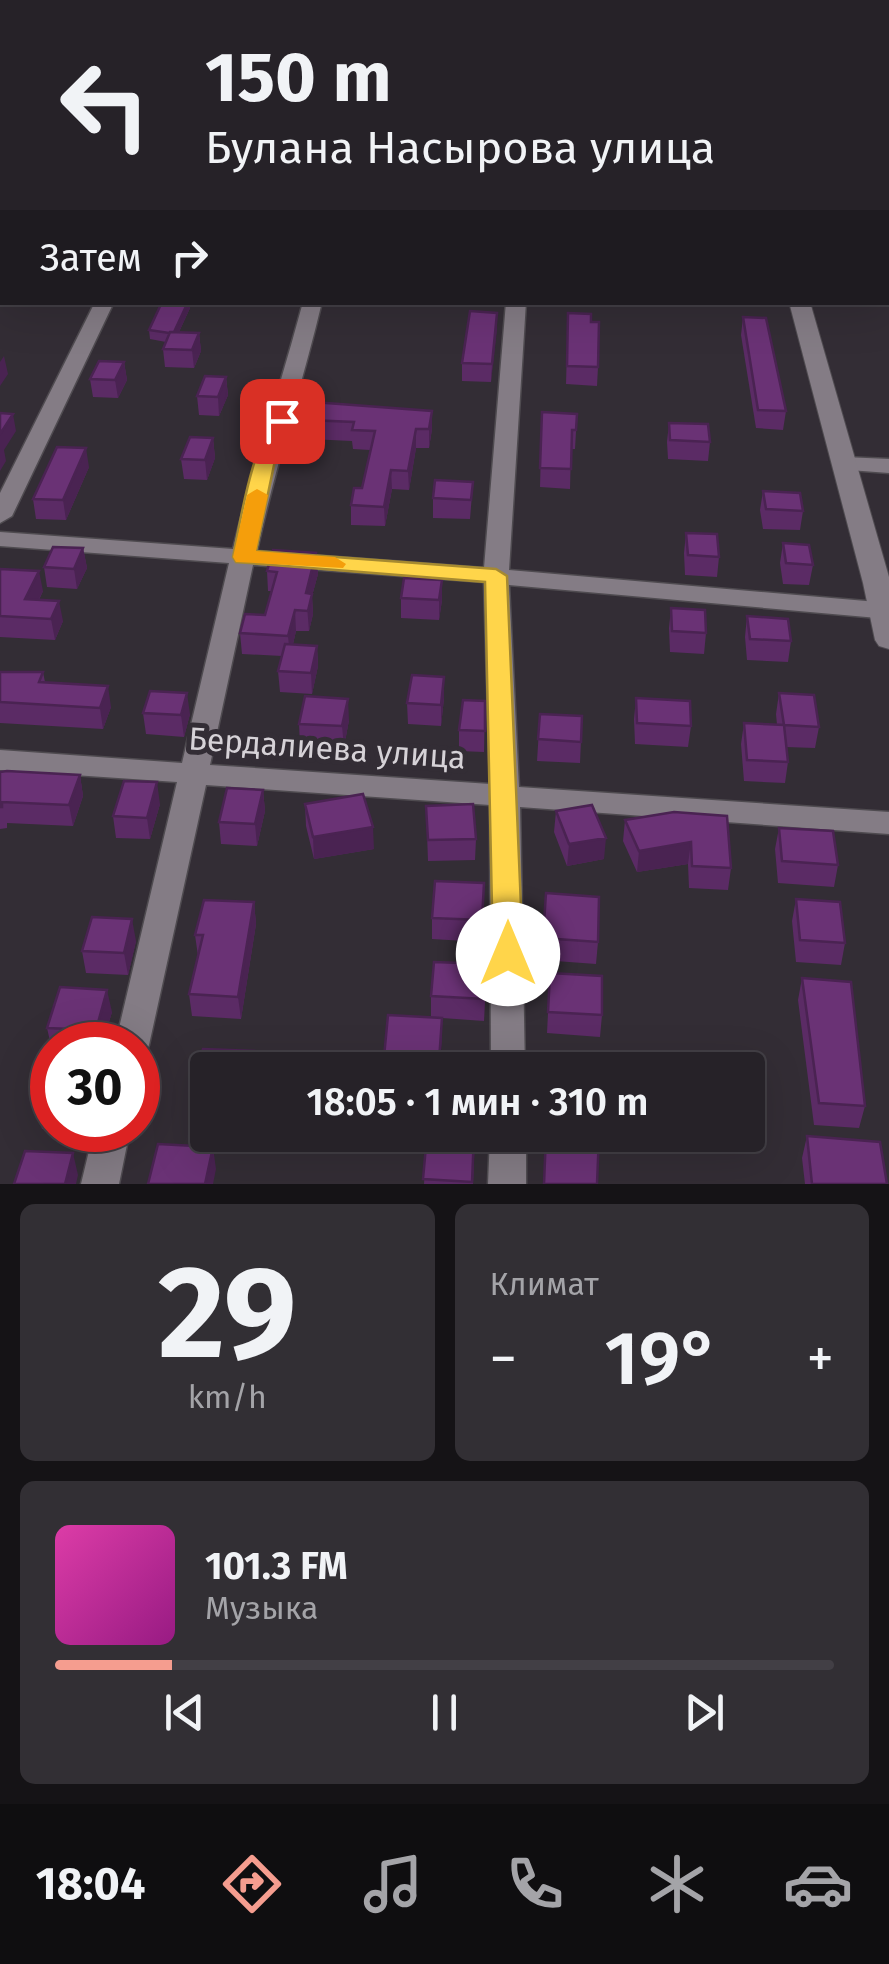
<!DOCTYPE html>
<html lang="ru">
<meta charset="utf-8">
<style>
:root{--surface:#262228;--page:#322f34;--text:#f1f3f6;--muted:#a4a4a8;--line:#423f45;--accent:#f59d8f}
body{margin:0;font-family:"Fira Sans",sans-serif;background:var(--page);color:var(--text);height:100vh;display:flex;flex-direction:column;font-size:38px;white-space:nowrap}
*{box-sizing:border-box;margin:0}
p{font-size:32px;color:var(--muted)}
.icon{flex:none;width:55px;height:55px;fill:none;stroke:currentColor;stroke-width:2;stroke-linecap:round;stroke-linejoin:round}
.map{position:relative;height:1184px;overflow:hidden}
.panel{display:flex;flex-direction:column;gap:20px;padding:20px;background:#151316;flex:1}
.panel>*{flex:none}
.hud{position:absolute;left:0px;top:0px;width:890px;height:305px;box-shadow:0 10px 40px #0002,0 0 0 2px var(--line);background:#262228;color:var(--text);overflow:hidden}
.speed{position:absolute;left:30px;top:1022px;display:flex;gap:20px;font-size:50px;font-weight:700;text-align:center}
.speed>*{display:grid;place-content:center;width:130px;height:130px;border-radius:50%;background:var(--surface);box-shadow:0 10px 40px #0002,0 0 0 2px var(--line);line-height:1}
.speed .limit{border:15px solid #d22;background:#fff;color:#111}
.pin{position:absolute;display:grid;place-items:center;width:85px;height:85px;color:#fff;margin:-42px;border-radius:20px;box-shadow:0 5px 15px #0006}
.me{position:absolute;width:110px;margin:-55px;rotate:0deg;stroke-linejoin:round;filter:drop-shadow(0 0 8px #0008)}
.turn{display:flex;align-items:center;gap:35px;height:210px;padding:0 40px;font-size:45px}
.turn .icon{width:130px;height:130px;stroke-width:2.5}
.turn b{display:block;font-size:70px;line-height:85px}
.then{display:flex;align-items:center;height:95px;padding:0 40px;background:#0003;gap:20px;font-size:38px}
.big{font-size:75px;font-weight:600;line-height:1.1}
.panel .widget{flex:1;display:flex;flex-direction:column;justify-content:center;gap:15px;min-width:0;padding:0 35px;border-radius:15px;background:var(--page)}
.panel .dial{align-items:center;gap:0}
.dial b{font-size:130px;line-height:1}
.song{display:flex;align-items:center;gap:30px}
.cover{width:120px;height:120px;border-radius:15px;background:linear-gradient(135deg,hsl(320 70% 55%),hsl(310 70% 35%))}
.played{height:10px;border-radius:5px;background:linear-gradient(90deg,var(--accent) 15%,var(--line) 15%)}
.keys{display:flex;justify-content:space-around;direction:ltr}
.heat{display:flex;justify-content:space-between;align-items:center;font-size:55px;direction:ltr}
.panel .tiles{flex:1;display:grid;gap:20px;grid-template-columns:1fr 1fr}
.widget:last-child{grid-column:span 2}
.trip{position:absolute;left:190px;top:1052px;width:575px;height:100px;border-radius:10px;background:var(--surface);box-shadow:0 10px 40px #0002,0 0 0 2px var(--line);font-weight:600;line-height:100px;text-align:center}
.tabs{display:flex;height:160px;justify-content:space-around;align-items:center;background:#0f0e10;color:var(--muted)}
.tabs .icon{width:70px;height:70px}
.tabs .current{color:var(--accent)}
.tabs b{font-size:45px;color:var(--text)}
.map>svg:first-child{display:block}
</style>
<div class="map">
<svg width="889" height="1184" viewBox="0 0 889 1184">
<rect width="100%" height="100%" fill="#332d35"/>
<g fill="none" stroke-linecap="round" stroke-linejoin="round">
<g stroke="#4f4b50" stroke-width="3">
<path id="minor" d="M 659,0 L 677,0 L 678,2 L 660,2 Z
M 888,10 L 889,10 L 889,18 L 888,18 Z
M 888,59 L 889,59 L 889,67 L 888,67 Z
M 0,77 L 2,77 L 2,85 L 0,85 Z
M 888,112 L 889,112 L 889,122 L 888,121 Z
M 2,134 L 2,146 L 0,147 L 0,135 Z
M 888,180 L 889,180 L 889,190 L 888,190 Z
M 0,205 L 2,205 L 2,215 L 0,215 Z
M 888,259 L 889,259 L 889,269 L 888,269 Z
M 95,302 L 114,302 L 12,516 L 0,523 L 0,493 Z
M 303,302 L 322,302 C 302,386 275,467 257,551 L 484,568 L 506,302 L 526,302 L 509,570 L 889,603 L 889,619 L 509,585 L 519,787 L 889,812 L 889,834 L 520,807 L 525,1070 L 491,1070 L 490,805 L 206,785 L 149,1045 L 144,1055 L 138,1057 L 138,1045 L 115,1045 L 177,782 L 0,770 L 0,750 L 182,763 L 229,563 L 0,546 L 0,532 L 233,549 C 253,466 281,385 303,302 ZM 253,565 L 484,582 L 490,784 L 210,765 Z
M 844,457 L 889,459 L 889,473 L 836,469 L 833,464 L 836,459 Z
M 94,1130 L 130,1130 L 119,1184 L 81,1184 Z
M 490,1135 L 526,1135 L 526,1184 L 488,1184 Z"/>
</g>
<g stroke="#4f4b50" stroke-width="2">
<path id="tertiary" d="M 789,302 L 810,302 L 889,577 L 889,649 L 879,646 L 875,640 L 863,583 Z"/>
</g>
<use href="#minor" fill="#847c85" fill-rule="evenodd"/>
<use href="#tertiary" fill="#847c85" fill-rule="evenodd"/>
</g>
<path fill="#5b2b65" d="M 162,302 L 190,302 L 190,308 L 179,332 L 199,333 L 201,351 L 194,368 L 165,367 L 163,349 L 166,342 L 150,339 L 149,330 Z
M 497,313 L 491,382 L 462,381 L 462,363 Z
M 568,313 L 591,322 L 598,367 L 597,386 L 566,384 Z
M 743,317 L 786,411 L 783,430 L 756,428 L 741,335 Z
M 124,362 L 127,380 L 118,398 L 93,397 L 90,379 Z
M 226,377 L 228,395 L 219,416 L 199,415 L 197,396 Z
M 313,402 L 432,429 L 429,448 L 416,448 L 409,490 L 392,489 L 385,526 L 351,525 L 351,505 L 362,488 L 370,450 L 353,449 L 352,441 L 309,439 L 308,420 Z
M 542,412 L 577,414 L 575,449 L 571,449 L 570,489 L 540,487 Z
M 669,423 L 710,442 L 708,461 L 668,459 L 667,442 Z
M 213,438 L 215,458 L 207,480 L 184,479 L 181,459 Z
M 89,467 L 66,520 L 36,519 L 33,499 Z
M 473,482 L 470,519 L 433,518 L 433,498 Z
M 763,491 L 803,511 L 800,530 L 763,529 L 760,510 Z
M 686,533 L 719,557 L 717,577 L 685,575 L 684,553 Z
M 783,543 L 813,565 L 809,585 L 783,584 L 780,563 Z
M 83,548 L 87,568 L 77,589 L 47,587 L 44,567 Z
M 316,553 L 318,574 L 312,596 L 313,614 L 309,631 L 296,631 L 293,644 L 317,646 L 318,666 L 312,694 L 280,692 L 278,671 L 282,656 L 242,654 L 240,633 L 265,615 L 272,591 L 268,591 L 267,571 Z
M 0,569 L 43,591 L 39,600 L 63,621 L 55,640 L 0,637 Z
M 401,598 L 442,600 L 439,620 L 401,618 Z
M 671,608 L 706,633 L 704,654 L 670,652 L 669,628 Z
M 747,616 L 791,641 L 788,662 L 747,660 L 745,637 Z
M 0,672 L 43,672 L 45,682 L 111,707 L 103,729 L 0,723 Z
M 779,693 L 819,727 L 815,748 L 786,747 L 788,762 L 785,783 L 744,781 L 741,744 L 744,723 L 777,725 L 776,714 Z
M 444,698 L 441,726 L 408,724 L 407,703 Z
M 636,698 L 691,726 L 688,747 L 635,744 L 634,719 Z
M 485,701 L 484,752 L 459,751 L 459,730 Z
M 143,713 L 190,714 L 184,737 L 146,734 Z
M 540,714 L 582,716 L 580,763 L 537,761 Z
M 349,720 L 344,747 L 300,745 L 299,724 Z
M 0,772 L 80,775 L 83,796 L 73,826 L 7,823 L 7,828 L 0,829 Z
M 263,790 L 265,811 L 257,846 L 221,844 L 219,822 Z
M 160,804 L 150,839 L 116,838 L 113,816 Z
M 305,804 L 374,849 L 314,859 L 306,826 Z
M 426,806 L 476,839 L 475,860 L 428,861 Z
M 556,811 L 604,859 L 567,866 L 554,832 Z
M 674,812 L 731,868 L 728,890 L 689,888 L 688,864 L 637,872 L 623,841 L 625,820 Z
M 779,828 L 838,865 L 834,887 L 778,883 L 775,849 Z
M 484,883 L 481,942 L 432,939 L 432,918 Z
M 546,893 L 598,942 L 596,964 L 542,960 Z
M 796,899 L 845,943 L 841,965 L 796,962 L 792,921 Z
M 254,902 L 256,924 L 241,1019 L 192,1016 L 189,994 L 198,956 L 195,935 Z
M 136,941 L 128,975 L 86,973 L 82,951 Z
M 487,964 L 484,1021 L 442,1018 L 440,1070 L 384,1070 L 384,1057 L 431,1017 L 431,996 Z
M 550,973 L 602,1015 L 600,1037 L 547,1033 Z
M 802,978 L 865,1106 L 859,1128 L 814,1125 L 798,1000 Z
M 112,1012 L 102,1045 L 52,1045 L 52,1050 L 47,1028 Z
M 52,1066 L 52,1129 L 42,1129 L 37,1107 Z
M 208,1070 L 208,1122 L 195,1121 L 192,1099 Z
M 427,1135 L 475,1135 L 473,1184 L 424,1184 Z
M 807,1136 L 887,1184 L 805,1184 L 802,1158 Z"/>
<path fill="#4a2352" d="M 188,302 L 190,302 L 190,308 L 174,343 L 173,334 Z
M 497,313 L 497,330 L 491,382 L 492,364 Z
M 199,333 L 201,351 L 194,368 L 192,350 Z
M 4,356 L 8,374 L 0,386 L 0,362 Z
M 124,362 L 127,380 L 118,398 L 115,380 Z
M 226,377 L 228,395 L 219,416 L 218,397 Z
M 432,411 L 432,429 L 429,448 L 429,429 Z
M 13,414 L 16,431 L 4,450 L 6,461 L 0,471 L 0,434 Z
M 416,429 L 416,448 L 409,490 L 408,471 Z
M 213,438 L 215,458 L 207,480 L 205,460 Z
M 86,448 L 89,467 L 66,520 L 63,500 Z
M 391,470 L 392,489 L 385,526 L 384,507 Z
M 83,548 L 87,568 L 77,589 L 74,569 Z
M 316,553 L 318,574 L 312,596 L 313,614 L 309,631 L 306,593 Z
M 39,571 L 43,591 L 29,619 L 25,599 Z
M 442,580 L 442,600 L 439,620 L 439,600 Z
M 59,601 L 63,621 L 55,640 L 51,619 Z
M 295,610 L 296,631 L 290,657 L 288,636 Z
M 317,646 L 318,666 L 312,694 L 311,673 Z
M 444,677 L 444,698 L 441,726 L 441,705 Z
M 108,686 L 111,707 L 103,729 L 100,708 Z
M 187,693 L 190,714 L 184,737 L 181,715 Z
M 348,699 L 349,720 L 344,747 L 342,726 Z
M 80,775 L 83,796 L 73,826 L 69,805 Z
M 157,782 L 160,804 L 150,839 L 147,818 Z
M 263,790 L 265,811 L 257,846 L 255,824 Z
M 373,827 L 374,849 L 314,859 L 313,837 Z
M 606,838 L 604,859 L 567,866 L 569,844 Z
M 691,842 L 688,864 L 637,872 L 639,851 Z
M 254,902 L 256,924 L 241,1019 L 238,997 Z
M 132,919 L 136,941 L 128,975 L 124,953 Z
M 107,990 L 112,1012 L 102,1045 L 99,1045 L 96,1030 Z
M 442,1018 L 442,1040 L 439,1070 L 439,1061 Z
M 254,1051 L 256,1070 L 250,1070 Z
M 213,1147 L 216,1169 L 213,1184 L 205,1184 Z
M 73,1153 L 78,1175 L 76,1184 L 65,1184 Z"/>
<path fill="#6a3275" stroke="#4a2352" stroke-width="2.5" d="M 162,302 L 188,302 L 174,332 L 170,332 L 169,333 L 149,330 Z
M 470,311 L 497,313 L 492,364 L 462,363 Z
M 568,313 L 591,314 L 591,322 L 599,322 L 598,367 L 567,366 Z
M 743,317 L 766,318 L 786,411 L 758,410 Z
M 170,332 L 199,333 L 192,350 L 163,349 Z
M 99,361 L 124,362 L 115,380 L 90,379 Z
M 205,376 L 226,377 L 218,397 L 197,396 Z
M 313,402 L 432,411 L 429,429 L 416,429 L 408,471 L 391,470 L 384,507 L 351,505 L 354,488 L 362,488 L 375,431 L 352,430 L 354,422 L 308,420 Z
M 542,412 L 577,414 L 576,430 L 572,430 L 571,469 L 540,468 Z
M 0,413 L 13,414 L 0,434 Z
M 669,423 L 708,424 L 710,442 L 670,440 Z
M 190,437 L 213,438 L 205,460 L 181,459 Z
M 57,447 L 86,448 L 63,500 L 33,499 Z
M 435,480 L 473,482 L 471,500 L 433,498 Z
M 763,491 L 800,493 L 803,511 L 766,509 Z
M 686,533 L 717,534 L 719,557 L 688,555 Z
M 783,543 L 809,545 L 813,565 L 786,563 Z
M 53,547 L 83,548 L 74,569 L 44,567 Z
M 273,550 L 316,553 L 306,593 L 312,594 L 308,611 L 295,610 L 288,636 L 240,633 L 245,614 L 265,615 L 277,572 L 267,571 Z
M 0,569 L 39,571 L 25,599 L 59,601 L 51,619 L 0,616 Z
M 404,578 L 442,580 L 439,600 L 401,598 Z
M 671,608 L 705,610 L 706,633 L 672,631 Z
M 747,616 L 788,619 L 791,641 L 750,639 Z
M 285,644 L 317,646 L 311,673 L 278,671 Z
M 0,672 L 43,672 L 39,682 L 108,686 L 100,708 L 0,702 Z
M 412,675 L 444,677 L 441,705 L 407,703 Z
M 150,691 L 187,693 L 181,715 L 143,713 Z
M 779,693 L 814,695 L 819,727 L 784,725 Z
M 305,696 L 348,699 L 342,726 L 299,724 Z
M 636,698 L 690,701 L 691,726 L 637,723 Z
M 463,700 L 485,701 L 485,731 L 459,730 Z
M 540,714 L 582,716 L 581,742 L 538,739 Z
M 744,723 L 784,725 L 788,762 L 747,760 Z
M 7,771 L 80,775 L 69,805 L 2,802 L 2,807 L 0,807 L 0,772 Z
M 124,781 L 157,782 L 147,818 L 113,816 Z
M 227,788 L 263,790 L 255,824 L 219,822 Z
M 363,794 L 373,827 L 313,837 L 305,804 Z
M 473,804 L 476,839 L 428,840 L 426,806 Z
M 592,805 L 606,838 L 569,844 L 556,811 Z
M 674,812 L 727,816 L 731,868 L 692,866 L 691,842 L 639,851 L 625,820 Z
M 779,828 L 833,831 L 838,865 L 782,861 Z
M 435,881 L 484,883 L 482,920 L 432,918 Z
M 546,893 L 599,897 L 598,942 L 543,938 Z
M 796,899 L 840,902 L 845,943 L 800,940 Z
M 204,900 L 254,902 L 238,997 L 189,994 L 203,935 L 195,935 Z
M 92,917 L 132,919 L 124,953 L 82,951 Z
M 434,962 L 487,964 L 485,999 L 431,996 Z
M 550,973 L 602,976 L 602,1015 L 548,1012 Z
M 802,978 L 851,982 L 865,1106 L 819,1103 Z
M 60,987 L 107,990 L 96,1030 L 47,1028 Z
M 388,1015 L 442,1018 L 439,1061 L 384,1057 Z
M 203,1049 L 254,1051 L 250,1070 L 208,1070 L 208,1100 L 192,1099 Z
M 550,1062 L 600,1066 L 600,1070 L 550,1070 Z
M 50,1066 L 52,1066 L 52,1108 L 37,1107 Z
M 427,1135 L 474,1135 L 472,1182 L 423,1179 Z
M 546,1135 L 599,1135 L 597,1184 L 544,1184 Z
M 807,1136 L 880,1142 L 887,1184 L 812,1184 Z
M 158,1144 L 213,1147 L 205,1184 L 148,1184 Z
M 25,1151 L 73,1153 L 65,1184 L 14,1184 Z"/>
<path fill="#ffd54a" stroke="#a68a30" stroke-width="2.5" d="M 282,415 L 292,421 L 274,465 L 256,551 L 496,569 L 507,576 L 523,954 L 518,963 L 508,966 L 498,963 L 493,954 L 485,582 L 236,562 L 233,557 C 239,528 255,425 282,415 Z"/>
<path fill="#f59e0b" d="M 257,489 L 268,495 L 256,551 L 335,557 L 346,564 L 343,568 L 236,562 L 233,557 L 247,495 Z"/>
<g text-anchor="middle" dominant-baseline="central" stroke-width="10" stroke-linejoin="round" paint-order="stroke">
<g font-size="32" fill="#d6d2d7" stroke="#332d35">
<text transform="translate(327 748) rotate(4)">Бердалиева улица</text>
</g>
</g>
</svg>
<div class="speed"><div class="limit">30</div></div>
<div class="pin" style="left:282px;top:421px;background:#d93025"><svg class="icon" aria-label="arrive" viewBox="0 0 24 24"><path d="M6 21V4h12l-3 4 3 4H6"/></svg></div>
<svg class="me" style="left:508px;top:954px" viewBox="-20 -20 40 40"><circle r="19" fill="#fff"/><path d="M0-13L10 11 0 6-10 11z" fill="#ffd54a"/></svg>
<div class="trip">18:05 · 1 мин · 310 m</div>
<div class="hud">
<div class="turn"><svg class="icon" aria-label="left" viewBox="0 0 24 24"><path d="M17 20v-9H6M10 6l-5 5 5 5"/></svg><div><b>150 m</b>Булана Насырова улица</div></div>
<div class="then">Затем<svg class="icon" aria-label="right" viewBox="0 0 24 24"><path d="M7 20v-9h11M14 6l5 5-5 5"/></svg></div>
</div>
</div>
<section class="panel">
<div class="tiles">
<div class="widget dial"><b>29</b><p>km/h</p></div>
<div class="widget"><p>Климат</p>
<div class="heat"><a>−</a><b class="big">19°</b><a>+</a></div>
</div>
<div class="widget">
<div class="song"><i class="cover"></i><div><b>101.3 FM</b><p>Музыка</p></div></div>
<div class="played"></div>
<div class="keys"><svg class="icon" aria-label="previous" viewBox="0 0 24 24"><path d="M18 5L8 12l10 7zM5 5v14"/></svg><svg class="icon" aria-label="pause" viewBox="0 0 24 24"><path d="M8 5v14M16 5v14"/></svg><svg class="icon" aria-label="next" viewBox="0 0 24 24"><path d="M6 5l10 7-10 7zM19 5v14"/></svg></div>
</div>
</div>
</section>
<nav class="tabs">
<b>18:04</b>
<svg class="icon current" aria-label="directions" viewBox="0 0 24 24"><path d="M12 3l9 9-9 9-9-9zM9 14v-3h6M13 9l2 2-2 2"/></svg>
<svg class="icon" aria-label="music" viewBox="0 0 24 24"><path d="M9 18V5l10-2v13"/><circle cx="6" cy="18" r="3"/><circle cx="16" cy="16" r="3"/></svg>
<svg class="icon" aria-label="phone" viewBox="0 0 24 24"><path d="M5 4h4l2 5-3 2q2 4 5 5l2-3 5 2v4C11 20 4 13 5 4z"/></svg>
<svg class="icon" aria-label="climate" viewBox="0 0 24 24"><path d="M12 3v18M4 7l16 10M4 17L20 7"/></svg>
<svg class="icon" aria-label="car" viewBox="0 0 24 24"><path d="M5 17H2v-5l4-1 3-4h7l3 4 3 1v5h-3M9 17h6M6 11h13"/><circle cx="7" cy="17" r="2"/><circle cx="17" cy="17" r="2"/></svg>
</nav>
